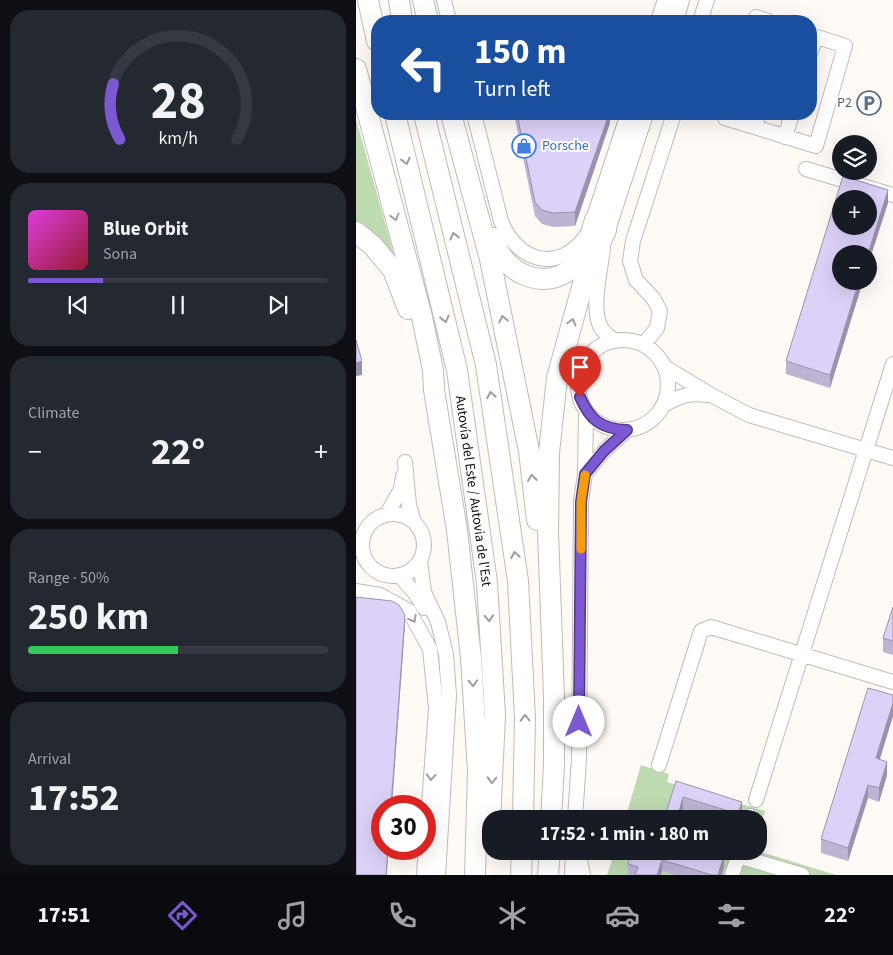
<!DOCTYPE html>
<meta charset="utf-8">
<style>
:root{--surface:#171b24;--page:#242831;--text:#f1f3f6;--muted:#9ea1a6;--line:#363941;--accent:#7c59d3}
body{margin:0;font-family:"Source Sans 3",sans-serif;background:var(--page);color:var(--text);height:100vh;display:flex;flex-direction:column;font-size:19px;white-space:nowrap}
*{box-sizing:border-box;margin:0}
p{font-size:16px;color:var(--muted)}
.icon{flex:none;width:28px;height:28px;fill:none;stroke:currentColor;stroke-width:2;stroke-linecap:round;stroke-linejoin:round}
.map{position:relative;flex:1;overflow:hidden}
.panel{display:flex;flex-direction:column;gap:10px;padding:10px;background:#0d0f14;width:356px}
.panel>*{flex:none}
.hud{position:absolute;left:15px;top:15px;width:446px;height:105px;border-radius:20px;box-shadow:0 5px 20px #0002;background:#1a4fa0;color:#fff;overflow:hidden}
.controls{position:absolute;left:476px;top:135px;display:grid;gap:10px}
.controls a{display:grid;place-items:center;width:45px;height:45px;border-radius:50%;background:var(--surface);box-shadow:0 5px 20px #0002;font-size:25px}
.speed{position:absolute;left:15px;top:795px;display:flex;gap:10px;font-size:25px;font-weight:700;text-align:center}
.speed>*{display:grid;place-content:center;width:65px;height:65px;border-radius:50%;background:var(--surface);box-shadow:0 5px 20px #0002;line-height:1}
.speed .limit{border:8px solid #d22;background:#fff;color:#111}
.pin{position:absolute;display:grid;place-items:center;width:42px;height:42px;color:#fff;margin:-51px -21px;border-radius:50% 50% 50% 0;rotate:-45deg;box-shadow:0 0 5px #0007}
.pin .icon{rotate:45deg}
.me{position:absolute;width:55px;margin:-28px;rotate:0deg;stroke-linejoin:round;filter:drop-shadow(0 0 4px #0008)}
.turn{display:flex;align-items:center;gap:18px;height:105px;padding:0 20px;font-size:22px}
.turn .icon{width:65px;height:65px;stroke-width:2.5}
.turn b{display:block;font-size:35px;line-height:42px}
.big{font-size:38px;font-weight:700;line-height:1.1}
.panel .tile{flex:1;display:flex;flex-direction:column;justify-content:center;gap:8px;min-width:0;padding:0 18px;border-radius:20px;background:var(--page)}
.panel .dial{align-items:center;gap:0}
.dial svg{height:130px;overflow:visible;fill:none;stroke:var(--line);stroke-width:7;stroke-linecap:round;text-anchor:middle}
.dial text{fill:var(--text);stroke:none}
.song{display:flex;align-items:center;gap:15px}
.cover{width:60px;height:60px;border-radius:8px;background:linear-gradient(135deg,hsl(300 70% 55%),hsl(350 70% 35%))}
.played{height:5px;border-radius:2px;background:linear-gradient(90deg,var(--accent) 25%,var(--line) 25%)}
.keys{display:flex;justify-content:space-around;direction:ltr}
.heat{display:flex;justify-content:space-between;align-items:center;font-size:28px;direction:ltr}
.charge{height:8px;border-radius:4px;background:linear-gradient(90deg,#34c759 50%,var(--line) 0)}
.trip{position:absolute;left:126px;top:810px;width:285px;height:50px;border-radius:20px;background:var(--surface);box-shadow:0 5px 20px #0002;font-weight:700;line-height:50px;text-align:center}
.menu{display:flex;height:80px;justify-content:space-around;align-items:center;background:#090b0e;color:var(--muted)}
.menu .icon{width:35px;height:35px}
.menu .active{color:var(--accent)}
.menu b{font-size:22px;color:var(--text)}
main{display:flex;flex:1;min-height:0}
.map>svg:first-child{display:block}
</style>
<main>
<section class="panel">
<div class="tile dial"><svg viewBox="0 0 100 80">
<path d="M14 69A42 42 0 1 1 86 69"/>
<path d="M14 69A42 42 0 0 1 10 35" stroke="#7c59d3"/>
<text x="50" y="56" font-size="32" font-weight="700">28</text>
<text x="50" y="72" font-size="11">km/h</text>
</svg></div>
<div class="tile">
<div class="song"><i class="cover"></i><div><b>Blue Orbit</b><p>Sona</p></div></div>
<div class="played"></div>
<div class="keys"><svg class="icon" aria-label="previous" viewBox="0 0 24 24"><path d="M18 5L8 12l10 7zM5 5v14"/></svg><svg class="icon" aria-label="pause" viewBox="0 0 24 24"><path d="M8 5v14M16 5v14"/></svg><svg class="icon" aria-label="next" viewBox="0 0 24 24"><path d="M6 5l10 7-10 7zM19 5v14"/></svg></div>
</div>
<div class="tile"><p>Climate</p>
<div class="heat"><a>−</a><b class="big">22°</b><a>+</a></div>
</div>
<div class="tile"><p>Range · 50%</p><b class="big">250 km</b><div class="charge"></div></div>
<div class="tile"><p>Arrival</p><b class="big">17:52</b></div>
</section>
<div class="map">
<svg width="537" height="875" viewBox="0 0 537 875">
<rect width="100%" height="100%" fill="#fffaf5"/>
<path fill="#bddab1" d="M 0,119 L 38,255 L 0,225 Z
M 285,765 L 313,774 L 311,782 L 409,811 L 403,832 L 402,819 L 269,819 Z
M 259,851 L 402,851 L 480,875 L 251,875 Z"/>
<g fill="none" stroke-linecap="round" stroke-linejoin="round">
<g stroke="#c1bbb5" stroke-width="16">
<path id="minor" d="M 88,0 L 93,21
M 344,21 L 351,0
M 399,21 L 400,17 L 412,21
M 455,51 L 460,37
M 118,114 L 145,221 C 161,262 203,274 230,236
M 370,114 L 369,118 L 460,146 L 489,46 L 455,35
M 399,127 L 403,114
M 429,137 L 436,114
M 450,169 L 537,195
M 247,248 C 245,269 236,303 243,323 C 245,331 252,336 258,340
M222 385a45 45 0 1 1 90 0a45 45 0 1 1-90 0Z
M 288,344 L 301,328 L 304,311 L 297,298 L 280,280 L 274,261 L 277,241 L 318,114
M 309,367 L 357,396 L 393,415 L 537,458
M 308,405 C 325,395 332,393 352,395
M 49,462 L 53,505 L 58,522
M 229,474 L 248,451 L 271,430
M 31,514 L 45,489 L 47,476
M6 545a31 31 0 1 1 62 0a31 31 0 1 1-62 0Z
M 64,560 L 68,592 L 82,622 L 90,654 L 93,695 L 82,875
M 43,575 L 59,593 L 68,608
M 0,591 L 24,595 L 53,611 L 74,649 L 80,708 L 68,875
M 303,765 L 345,631 L 355,627 L 537,682
M 400,800 L 537,364
M 219,819 L 223,759 L 225,502 L 229,474 L 230,411
M 393,819 L 394,816
M 222,851 L 227,875
M 382,856 L 446,875
M 216,875 L 217,851
M 376,875 L 384,851"/>
</g>
<g stroke="#c1bbb5" stroke-width="20">
<path id="major" d="M 304,21 L 311,0
M 318,21 L 324,0
M 239,220 L 274,114
M 250,230 L 288,114"/>
</g>
<g stroke="#c1bbb5" stroke-width="22">
<path id="highway" d="M 12,0 L 21,41
M 43,0 L 46,21
M 67,0 L 72,21
M 0,69 L 66,317 L 77,370 L 78,390 L 101,530 L 115,658 L 122,771 L 119,875
M 39,114 L 101,370 L 131,583 L 139,715 L 134,822
M 68,114 L 130,365 L 162,581 L 169,718 L 167,819
M 95,114 L 134,259 L 173,451 L 181,520
M 0,232 L 16,245 L 37,270 L 52,309
M 137,238 C 146,273 190,294 218,266 C 230,254 234,236 239,220
M 195,819 L 198,765 L 198,697 L 192,531 L 193,453 L 201,378 L 228,280 L 250,230
M 165,875 L 166,851
M 192,875 L 194,851"/>
</g>
<use href="#minor" stroke="#fff" stroke-width="14"/>
<use href="#major" stroke="#fff" stroke-width="18"/>
<use href="#highway" stroke="#fff" stroke-width="20"/>
</g>
<path fill="#bdb4d4" d="M 158,114 L 254,114 L 254,123 L 219,226 L 197,227 L 186,224 L 179,216 Z
M 532,203 L 485,281 L 507,281 L 474,388 L 430,374 L 430,361 Z
M 537,607 L 537,655 L 527,652 L 527,638 Z
M 537,695 L 537,716 L 523,760 L 531,775 L 523,802 L 512,798 L 492,861 L 465,853 L 465,839 Z
M 320,781 L 386,813 L 384,819 L 360,819 L 327,809 L 324,819 L 308,819 Z
M 296,856 L 368,867 L 366,875 L 319,875 L 306,871 L 305,875 L 272,875 L 272,864 Z"/>
<path fill="#9a92ad" d="M 253,114 L 254,114 L 254,123 L 219,226 L 219,212 Z
M 532,190 L 532,203 L 512,265 L 512,254 Z
M 503,281 L 507,281 L 474,388 L 474,375 Z
M 6,361 L 6,375 L 0,376 L 0,363 Z
M 49,615 L 49,625 L 36,806 L 35,806 Z
M 537,703 L 537,716 L 520,772 L 520,758 Z
M 531,762 L 531,775 L 523,802 L 523,788 Z
M 512,785 L 512,798 L 492,861 L 492,848 Z
M 327,797 L 327,809 L 324,819 L 321,819 Z
M 386,802 L 386,813 L 384,819 L 382,819 L 382,814 Z
M 32,849 L 31,875 L 30,875 Z
M 368,855 L 368,867 L 366,875 L 362,875 Z
M 306,860 L 306,871 L 305,875 L 301,875 Z"/>
<path fill="#dcd1f7" stroke="#9a92ad" fill-rule="evenodd" d="M 161,114 L 253,114 L 219,212 L 197,213 L 186,210 L 179,202 Z
M 487,176 L 532,190 L 512,254 L 485,254 L 485,281 L 503,281 L 474,375 L 430,361 ZM 485,199 L 512,199 L 512,226 L 485,226 Z
M 0,340 L 6,361 L 0,363 Z
M 0,597 L 36,601 L 43,605 L 49,615 L 35,806 L 26,806 L 26,849 L 32,849 L 30,875 L 0,875 Z
M 537,607 L 537,641 L 527,638 Z
M 512,688 L 537,695 L 537,703 L 520,758 L 531,762 L 523,788 L 512,785 L 492,848 L 465,839 Z
M 320,781 L 386,802 L 382,814 L 327,797 L 321,819 L 308,819 Z
M 276,851 L 280,851 L 296,856 L 298,851 L 356,851 L 368,855 L 362,875 L 356,875 L 306,860 L 301,875 L 279,875 L 282,867 L 272,864 Z"/>
<defs><path id="oneway-chevron" d="M-2-3.5L2.5 0L-2 3.5" fill="none" stroke-width="1.6" stroke-linecap="round" stroke-linejoin="round" transform="scale(1.25)"/></defs>
<g stroke="#9f9e9d">
<use href="#oneway-chevron" transform="translate(50 161) rotate(76)"/>
<use href="#oneway-chevron" transform="translate(39 217) rotate(75)"/>
<use href="#oneway-chevron" transform="translate(98 236) rotate(-104)"/>
<use href="#oneway-chevron" transform="translate(89 319) rotate(76)"/>
<use href="#oneway-chevron" transform="translate(147 319) rotate(-102)"/>
<use href="#oneway-chevron" transform="translate(216 322) rotate(-74)"/>
<use href="#oneway-chevron" transform="translate(135 395) rotate(-99)"/>
<use href="#oneway-chevron" transform="translate(176 478) rotate(-97)"/>
<use href="#oneway-chevron" transform="translate(159 555) rotate(-99)"/>
<use href="#oneway-chevron" transform="translate(133 618) rotate(87)"/>
<use href="#oneway-chevron" transform="translate(57 619) rotate(61)"/>
<use href="#oneway-chevron" transform="translate(117 683) rotate(87)"/>
<use href="#oneway-chevron" transform="translate(169 718) rotate(-91)"/>
<use href="#oneway-chevron" transform="translate(75 777) rotate(94)"/>
<use href="#oneway-chevron" transform="translate(136 780) rotate(92)"/>
</g>
<g fill="none" stroke-linecap="round" stroke-linejoin="round">
<g stroke="#513a89" stroke-width="12">
<path id="route" d="M 223,722 L 225,502 L 229,474 L 248,451 L 271,430 C 245,429 234,420 224,397"/>
</g>
<use href="#route" stroke="#7c59d3" stroke-width="9"/>
<path stroke="#f59e0b" stroke-width="9" d="M 225,549 L 225,502 L 229,475"/>
</g>
<defs>
<g id="parking-ring" transform="scale(1.25)"><circle r="9.5" fill="#fff" stroke="#5c6f8a" stroke-width="1.5"/><path d="M-3.5-5.5H1a3.5 3.5 0 0 1 0 7H-1V5.5H-3.5ZM-1-3.4V-.6H.8a1.4 1.4 0 0 0 0-2.8Z" fill="#5c6f8a"/></g>
<g id="shop-ring" transform="scale(1.25)"><circle r="9.5" fill="#fff" stroke="#3f7fe0" stroke-width="1.5"/><path d="M-5-2.5h2.3a2.7 3.5 0 0 1 5.4 0H5L5.5 6h-11ZM-1.5-2.5h3a1.5 2.3 0 0 0-3 0Z" fill="#3f7fe0"/></g>
</defs>
<g fill-rule="evenodd">
<use href="#parking-ring" x="513" y="103"/>
<use href="#shop-ring" x="168" y="146"/>
</g>
<g text-anchor="middle" dominant-baseline="central" stroke-width="4" stroke-linejoin="round" paint-order="stroke">
<g font-size="14" fill="#4e5e75" stroke="#fff" text-anchor="end">
<text x="496" y="103">P2</text>
</g>
<g font-size="14" fill="#366cbe" stroke="#fff" text-anchor="start">
<text x="186" y="146">Porsche</text>
</g>
<g font-size="14" fill="#0e0d0b" stroke="#fff">
<text transform="translate(117 491) rotate(82)">Autovía del Este / Autovia de l'Est</text>
</g>
</g>
</svg>
<div class="controls">
<a><svg class="icon" aria-label="layers" viewBox="0 0 24 24"><path d="M12 4l9 5-9 5-9-5zM3 14l9 5 9-5"/></svg></a>
<a>+</a>
<a>−</a>
</div>
<div class="speed"><div class="limit">30</div></div>
<div class="pin" style="left:224px;top:397px;background:#d93025"><svg class="icon" aria-label="arrive" viewBox="0 0 24 24"><path d="M6 21V4h12l-3 4 3 4H6"/></svg></div>
<svg class="me" style="left:223px;top:722px" viewBox="-20 -20 40 40"><circle r="19" fill="#fff"/><path d="M0-13L10 11 0 6-10 11z" fill="#7c59d3"/></svg>
<div class="trip">17:52 · 1 min · 180 m</div>
<div class="hud">
<div class="turn"><svg class="icon" aria-label="left" viewBox="0 0 24 24"><path d="M17 20v-9H6M10 6l-5 5 5 5"/></svg><div><b>150 m</b>Turn left</div></div>
</div>
</div>
</main>
<nav class="menu">
<b>17:51</b>
<svg class="icon active" aria-label="directions" viewBox="0 0 24 24"><path d="M12 3l9 9-9 9-9-9zM9 14v-3h6M13 9l2 2-2 2"/></svg>
<svg class="icon" aria-label="music" viewBox="0 0 24 24"><path d="M9 18V5l10-2v13"/><circle cx="6" cy="18" r="3"/><circle cx="16" cy="16" r="3"/></svg>
<svg class="icon" aria-label="phone" viewBox="0 0 24 24"><path d="M5 4h4l2 5-3 2q2 4 5 5l2-3 5 2v4C11 20 4 13 5 4z"/></svg>
<svg class="icon" aria-label="climate" viewBox="0 0 24 24"><path d="M12 3v18M4 7l16 10M4 17L20 7"/></svg>
<svg class="icon" aria-label="car" viewBox="0 0 24 24"><path d="M5 17H2v-5l4-1 3-4h7l3 4 3 1v5h-3M9 17h6M6 11h13"/><circle cx="7" cy="17" r="2"/><circle cx="17" cy="17" r="2"/></svg>
<svg class="icon" aria-label="filters" viewBox="0 0 24 24"><path d="M4 7h16M4 17h16"/><circle cx="9" cy="7" r="2"/><circle cx="15" cy="17" r="2"/></svg>
<b>22°</b>
</nav>
